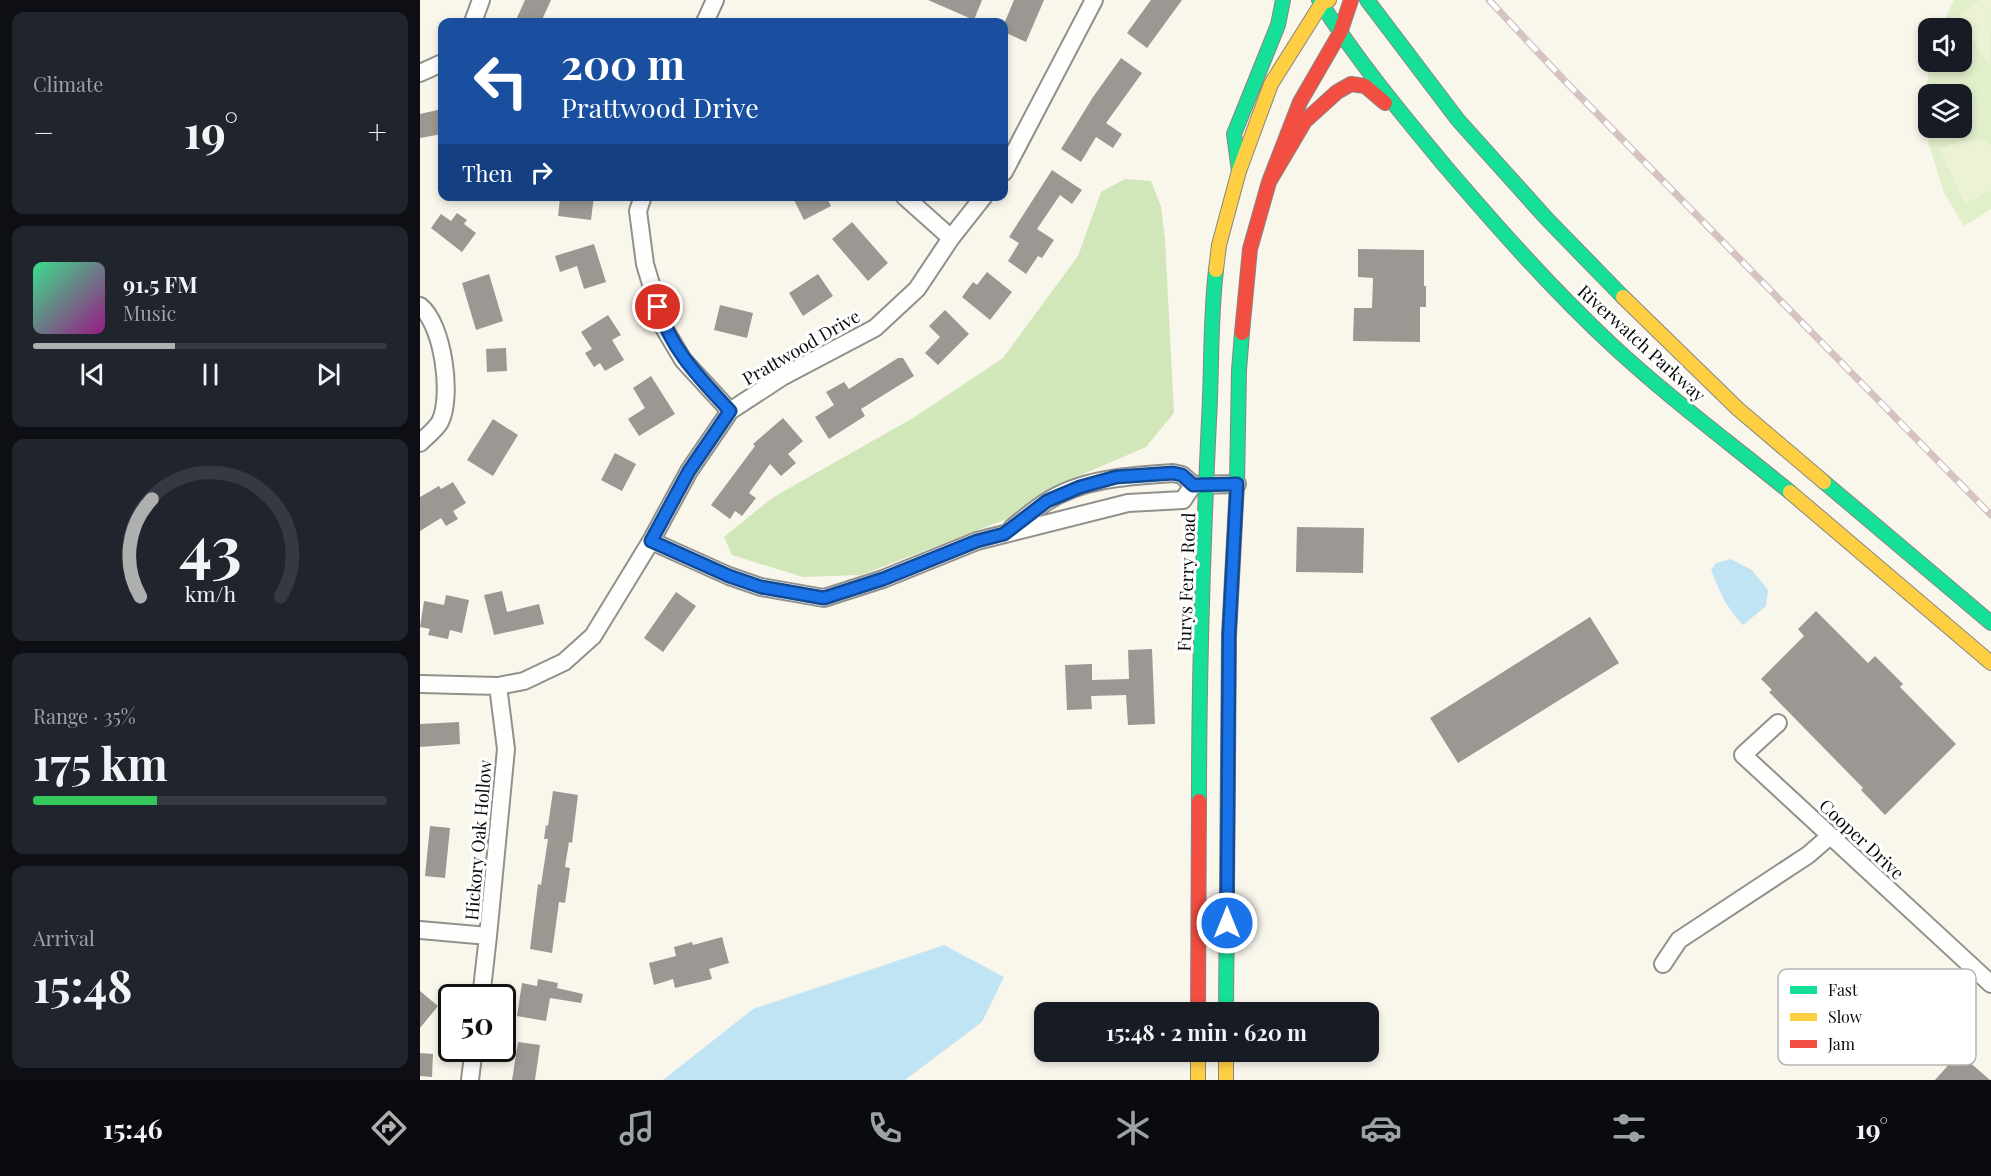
<!DOCTYPE html>
<meta charset="utf-8">
<style>
:root{--surface:#171b24;--page:#20242c;--text:#f1f3f6;--muted:#9ea1a6;--line:#363941;--accent:#aeafaf}
body{margin:0;font-family:"Playfair Display",serif;background:var(--page);color:var(--text);height:100vh;display:flex;flex-direction:column;font-size:22px;white-space:nowrap}
*{box-sizing:border-box;margin:0}
p{font-size:20px;color:var(--muted)}
.icon{flex:none;width:33px;height:33px;fill:none;stroke:currentColor;stroke-width:2;stroke-linecap:round;stroke-linejoin:round}
.map{position:relative;flex:1;overflow:hidden}
.drawer{display:flex;flex-direction:column;gap:12px;padding:12px;background:#0d0f14;width:420px}
.drawer>*{flex:none}
.banner{position:absolute;left:18px;top:18px;width:570px;height:183px;border-radius:12px;box-shadow:0 3px 9px #0003;background:#1a4fa0;color:#fff;overflow:hidden}
.controls{position:absolute;left:1498px;top:18px;display:grid;gap:12px}
.controls a{display:grid;place-items:center;width:54px;height:54px;border-radius:12px;background:var(--surface);box-shadow:0 3px 9px #0003;font-size:30px}
.speed{position:absolute;left:18px;top:984px;display:flex;gap:12px;font-size:30px;font-weight:700;text-align:center}
.speed>*{display:grid;place-content:center;width:78px;height:78px;border-radius:50%;background:var(--surface);box-shadow:0 3px 9px #0003;line-height:1}
.speed .limit{border:3px solid #111;border-radius:9px;background:#fff;color:#111}
.pin{position:absolute;display:grid;place-items:center;width:51px;height:51px;color:#fff;margin:-26px;border:3px solid #fff;border-radius:50%;box-shadow:0 2px 6px #0007}
.me{position:absolute;width:66px;margin:-33px;rotate:0deg;stroke-linejoin:round;filter:drop-shadow(0 0 4px #0008)}
.turn{display:flex;align-items:center;gap:21px;height:126px;padding:0 24px;font-size:27px}
.turn .icon{width:78px;height:78px;stroke-width:2.5}
.turn b{display:block;font-size:42px;line-height:51px}
.then{display:flex;align-items:center;height:57px;padding:0 24px;background:#0003;gap:12px;font-size:22px}
.big{font-size:45px;font-weight:700;line-height:1.1}
.drawer .card{flex:1;display:flex;flex-direction:column;justify-content:center;gap:9px;min-width:0;padding:0 21px;border-radius:12px;background:var(--page)}
.drawer .dial{align-items:center;gap:0}
.dial svg{height:156px;overflow:visible;fill:none;stroke:var(--line);stroke-width:7;stroke-linecap:round;text-anchor:middle}
.dial text{fill:var(--text);stroke:none}
.song{display:flex;align-items:center;gap:18px}
.cover{width:72px;height:72px;border-radius:9px;background:linear-gradient(135deg,hsl(150 70% 55%),hsl(310 70% 35%))}
.played{height:6px;border-radius:3px;background:linear-gradient(90deg,var(--accent) 40%,var(--line) 40%)}
.keys{display:flex;justify-content:space-around;direction:ltr}
.heat{display:flex;justify-content:space-between;align-items:center;font-size:33px;direction:ltr}
.charge{height:9px;border-radius:4px;background:linear-gradient(90deg,#34c759 35%,var(--line) 0)}
.trip{position:absolute;left:614px;top:1002px;width:345px;height:60px;border-radius:12px;background:var(--surface);box-shadow:0 3px 9px #0003;font-weight:700;line-height:60px;text-align:center}
.menu{display:flex;height:96px;justify-content:space-around;align-items:center;background:#090b0e;color:var(--muted)}
.menu .icon{width:42px;height:42px}
.menu .active{color:var(--accent)}
.menu b{font-size:27px;color:var(--text)}
main{display:flex;flex:1;min-height:0}
.map>svg:first-child{display:block}
</style>
<main>
<section class="drawer">
<div class="card"><p>Climate</p>
<div class="heat"><a>−</a><b class="big">19°</b><a>+</a></div>
</div>
<div class="card">
<div class="song"><i class="cover"></i><div><b>91.5 FM</b><p>Music</p></div></div>
<div class="played"></div>
<div class="keys"><svg class="icon" aria-label="previous" viewBox="0 0 24 24"><path d="M18 5L8 12l10 7zM5 5v14"/></svg><svg class="icon" aria-label="pause" viewBox="0 0 24 24"><path d="M8 5v14M16 5v14"/></svg><svg class="icon" aria-label="next" viewBox="0 0 24 24"><path d="M6 5l10 7-10 7zM19 5v14"/></svg></div>
</div>
<div class="card dial"><svg viewBox="0 0 100 80">
<path d="M14 69A42 42 0 1 1 86 69"/>
<path d="M14 69A42 42 0 0 1 20 19" stroke="#aeafaf"/>
<text x="50" y="56" font-size="32" font-weight="700">43</text>
<text x="50" y="72" font-size="11">km/h</text>
</svg></div>
<div class="card"><p>Range · 35%</p><b class="big">175 km</b><div class="charge"></div></div>
<div class="card"><p>Arrival</p><b class="big">15:48</b></div>
</section>
<div class="map">
<svg width="1571" height="1080" viewBox="0 0 1571 1080">
<rect width="100%" height="100%" fill="#f9f6ec"/>
<path fill="#e2efcb" fill-rule="evenodd" d="M 1534,0 L 1571,0 L 1571,209 L 1544,226 L 1524,193 L 1508,141 L 1505,100 L 1510,62 L 1542,62 L 1542,28 L 1521,28 ZM 1509,94 L 1542,94 L 1542,128 L 1509,128 Z"/>
<path fill="#d2e7b9" d="M 705,179 L 731,181 L 741,207 L 745,240 L 754,413 L 726,447 L 654,478 L 600,514 L 441,575 L 383,577 L 312,555 L 304,537 L 352,498 L 493,418 L 583,358 L 658,256 L 681,192 Z"/>
<path fill="#ecf3d5" d="M 1560,0 L 1571,0 L 1570,67 L 1538,17 Z
M 1539,141 L 1567,141 L 1571,145 L 1571,190 L 1545,204 L 1520,149 Z"/>
<path fill="#c1e4f4" d="M 1311,559 L 1332,570 L 1348,590 L 1346,606 L 1323,625 C 1307,609 1299,591 1291,570 L 1296,563 Z
M 524,945 L 584,977 L 562,1022 L 485,1080 L 243,1080 L 333,1009 Z"/>
<path fill="#9b9893" d="M 105,0 L 131,0 L 121,22 L 95,22 Z
M 508,0 L 562,0 L 554,20 Z
M 594,0 L 624,0 L 606,42 L 584,32 L 584,24 Z
M 731,0 L 762,0 L 727,48 L 707,33 Z
M 701,58 L 722,73 L 686,123 L 702,134 L 693,148 L 676,137 L 661,162 L 641,149 L 673,97 Z
M 22,109 L 22,134 L 0,138 L 0,114 Z
M 632,170 L 662,190 L 652,204 L 640,195 L 617,229 L 634,240 L 622,258 L 618,256 L 606,274 L 588,261 L 599,243 L 589,237 Z
M 147,196 L 174,196 L 171,220 L 138,216 L 140,198 L 147,198 Z
M 372,196 L 406,196 L 411,206 L 384,220 Z
M 37,213 L 47,220 L 44,224 L 56,233 L 42,252 L 11,228 L 21,214 L 31,221 Z
M 432,222 L 468,263 L 448,281 L 412,239 Z
M 174,244 L 186,282 L 164,289 L 157,266 L 140,272 L 135,256 Z
M 938,249 L 1004,250 L 1004,286 L 1006,286 L 1006,307 L 1000,307 L 1000,342 L 933,341 L 934,308 L 952,308 L 953,278 L 938,277 Z
M 567,272 L 592,292 L 570,320 L 542,297 L 553,282 L 557,285 Z
M 69,274 L 83,321 L 56,330 L 42,283 Z
M 398,274 L 413,296 L 383,316 L 369,293 Z
M 300,305 L 333,313 L 327,338 L 294,330 Z
M 525,310 L 549,334 L 518,365 L 505,353 L 520,337 L 509,326 Z
M 188,315 L 201,335 L 192,340 L 204,360 L 185,371 L 180,363 L 174,367 L 165,353 L 172,349 L 161,332 Z
M 86,348 L 87,371 L 67,372 L 66,349 Z
M 478,358 L 483,358 L 494,376 L 441,409 L 445,416 L 409,439 L 395,417 L 414,405 L 406,392 L 424,382 L 429,389 Z
M 231,376 L 255,414 L 219,436 L 208,419 L 225,408 L 213,388 Z
M 363,418 L 383,441 L 368,454 L 376,463 L 361,476 L 350,464 L 329,493 L 336,498 L 322,516 L 315,511 L 310,519 L 291,505 L 335,446 L 333,444 Z
M 73,419 L 98,435 L 73,476 L 47,460 Z
M 195,453 L 216,464 L 202,491 L 181,480 Z
M 33,482 L 46,503 L 33,511 L 38,519 L 26,526 L 21,518 L 0,531 L 0,497 L 19,486 L 21,489 Z
M 877,527 L 944,528 L 943,573 L 876,572 Z
M 82,591 L 87,612 L 119,604 L 124,624 L 74,635 L 64,595 Z
M 256,592 L 276,606 L 243,652 L 224,638 Z
M 26,595 L 49,600 L 42,633 L 30,630 L 28,639 L 8,635 L 10,629 L 0,627 L 4,601 L 24,605 Z
M 1396,611 L 1448,663 L 1455,656 L 1483,684 L 1480,687 L 1536,744 L 1465,815 L 1441,790 L 1443,788 L 1349,692 L 1352,690 L 1341,679 L 1384,636 L 1378,629 Z
M 1170,617 L 1199,663 L 1038,763 L 1010,718 Z
M 732,649 L 735,724 L 708,725 L 706,695 L 671,696 L 672,709 L 647,710 L 645,665 L 672,664 L 672,680 L 709,679 L 708,650 Z
M 39,722 L 40,744 L 0,747 L 0,724 Z
M 133,791 L 158,795 L 152,843 L 149,842 L 145,867 L 150,868 L 145,903 L 139,902 L 132,953 L 110,949 L 118,884 L 121,885 L 128,839 L 124,839 L 126,825 L 128,826 Z
M 10,826 L 30,828 L 25,878 L 5,876 Z
M 302,937 L 309,963 L 289,969 L 292,979 L 255,988 L 253,979 L 234,985 L 229,963 L 256,956 L 254,947 L 272,942 L 273,945 Z
M 118,979 L 138,983 L 137,988 L 163,994 L 161,1003 L 130,998 L 126,1021 L 97,1016 L 102,983 L 117,986 Z
M 0,991 L 18,1006 L 0,1028 Z
M 98,1042 L 120,1045 L 115,1080 L 92,1080 Z
M 0,1053 L 13,1054 L 12,1077 L 0,1076 Z
M 1539,1053 L 1570,1080 L 1515,1080 Z"/>
<g fill="none" stroke-linecap="round" stroke-linejoin="round">
<g stroke="#91908b" stroke-width="20">
<path id="street" d="M 53,22 L 61,0
M 285,22 L 295,0
M 0,73 L 22,63
M 584,172 L 674,0
M 223,196 L 218,211 L 225,264 L 244,328 L 263,360 L 310,411
M 484,196 L 531,238
M 564,196 L 531,238 L 497,289 L 455,328 L 362,377 L 310,411 L 269,471 L 231,541 L 309,576 L 341,587 L 404,598 L 463,579 L 557,541 L 708,503 L 763,500 L 773,485
M 0,306 C 23,324 33,396 20,422 C 16,429 6,437 0,443
M 592,528 C 603,519 614,510 626,502 C 663,478 710,476 753,473 L 762,475 L 773,485 L 817,484
M 0,684 L 78,686 L 104,681 L 144,662 L 173,636 L 231,541
M 1358,723 L 1323,755 L 1571,984
M 0,930 L 68,936
M 1243,964 L 1259,940 L 1388,855 L 1410,836
M 61,998 L 68,936 L 86,749 L 78,686
M 50,1080 L 54,1048"/>
</g>
<g stroke="#888682" stroke-width="16">
<path id="fast" d="M 899,0 C 936,59 981,113 1025,166 C 1078,228 1132,289 1192,345 C 1248,397 1310,443 1370,492
M 947,0 L 1038,120 L 1127,219 L 1203,297
M 819,171 L 814,134 L 858,25 L 863,0
M 1404,482 L 1571,623
M 779,801 C 779,674 783,547 789,420 C 792,370 790,320 796,270
M 806,1012 L 809,635 L 817,484 L 819,370 L 822,333"/>
</g>
<g stroke="#888682" stroke-width="16">
<path id="slow" d="M 796,270 L 799,245 L 819,171 L 851,84 L 902,3 L 909,0
M 1203,297 L 1318,409 L 1404,482
M 1370,492 L 1571,663
M 778,1052 L 778,1080
M 806,1052 L 806,1080"/>
</g>
<g stroke="#888682" stroke-width="16">
<path id="jam" d="M 849,182 L 885,121 L 917,92 L 931,84 L 945,86 L 965,103
M 822,333 L 830,249 L 849,182 L 880,102 L 920,33 L 931,0
M 778,1012 L 779,801"/>
</g>
<use href="#street" stroke="#fefefc" stroke-width="16"/>
<use href="#fast" stroke="#16e098" stroke-width="14"/>
<use href="#slow" stroke="#ffcf43" stroke-width="14"/>
<use href="#jam" stroke="#f24e42" stroke-width="14"/>
<g stroke="#d6c2c3" stroke-width="7">
<path id="rail" d="M 1069,0 L 1144,80 L 1571,515"/>
</g>
<use href="#rail" stroke="#fff" stroke-width="4.5" stroke-dasharray="14" stroke-linecap="butt"/>
</g>
<g fill="none" stroke-linecap="round" stroke-linejoin="round">
<g stroke="#114b97" stroke-width="15">
<path id="route" d="M 238,307 C 252,351 279,377 310,411 L 269,471 L 231,541 L 309,576 L 341,587 L 404,598 L 463,579 L 557,541 L 584,534 L 627,501 L 660,487 L 696,477 L 753,473 L 762,475 L 773,485 L 817,484 L 809,635 L 807,923"/>
</g>
<use href="#route" stroke="#1a73e8" stroke-width="10"/>
</g>
<g text-anchor="middle" dominant-baseline="central" stroke-width="6" stroke-linejoin="round" paint-order="stroke">
<g font-size="18" fill="#090909" stroke="#fff">
<text transform="translate(1222 343) rotate(42)">Riverwatch Parkway</text>
<text transform="translate(381 347) rotate(-30)">Prattwood Drive</text>
<text transform="translate(766 582) rotate(-88)">Furys Ferry Road</text>
<text transform="translate(1442 839) rotate(43)">Cooper Drive</text>
<text transform="translate(58 840) rotate(-85)">Hickory Oak Hollow</text>
</g>
</g>
<rect x="1358" y="969" width="198" height="96" rx="9" fill="#fff" stroke="#b5b5b5" stroke-width="1.5"/>
<rect x="1370" y="986" width="27" height="8" fill="#16e098"/>
<rect x="1370" y="1013" width="27" height="8" fill="#ffcf43"/>
<rect x="1370" y="1040" width="27" height="8" fill="#f24e42"/>
<g font-size="16" fill="#090909">
<text x="1408" y="996">Fast</text>
<text x="1408" y="1023">Slow</text>
<text x="1408" y="1050">Jam</text>
</g>
</svg>
<div class="controls">
<a><svg class="icon" aria-label="sound" viewBox="0 0 24 24"><path d="M4 9h4l5-4v14l-5-4H4zM17 9q2 3 0 6"/></svg></a>
<a><svg class="icon" aria-label="layers" viewBox="0 0 24 24"><path d="M12 4l9 5-9 5-9-5zM3 14l9 5 9-5"/></svg></a>
</div>
<div class="speed"><div class="limit">50</div></div>
<div class="pin" style="left:238px;top:307px;background:#d93025"><svg class="icon" aria-label="arrive" viewBox="0 0 24 24"><path d="M6 21V4h12l-3 4 3 4H6"/></svg></div>
<svg class="me" style="left:807px;top:923px" viewBox="-20 -20 40 40"><circle r="17" fill="#1a73e8" stroke="#fff" stroke-width="3"/><path d="M0-11L8 9 0 5-8 9z" fill="#fff"/></svg>
<div class="trip">15:48 · 2 min · 620 m</div>
<div class="banner">
<div class="turn"><svg class="icon" aria-label="left" viewBox="0 0 24 24"><path d="M17 20v-9H6M10 6l-5 5 5 5"/></svg><div><b>200 m</b>Prattwood Drive</div></div>
<div class="then">Then<svg class="icon" aria-label="right" viewBox="0 0 24 24"><path d="M7 20v-9h11M14 6l5 5-5 5"/></svg></div>
</div>
</div>
</main>
<nav class="menu">
<b>15:46</b>
<svg class="icon active" aria-label="directions" viewBox="0 0 24 24"><path d="M12 3l9 9-9 9-9-9zM9 14v-3h6M13 9l2 2-2 2"/></svg>
<svg class="icon" aria-label="music" viewBox="0 0 24 24"><path d="M9 18V5l10-2v13"/><circle cx="6" cy="18" r="3"/><circle cx="16" cy="16" r="3"/></svg>
<svg class="icon" aria-label="phone" viewBox="0 0 24 24"><path d="M5 4h4l2 5-3 2q2 4 5 5l2-3 5 2v4C11 20 4 13 5 4z"/></svg>
<svg class="icon" aria-label="climate" viewBox="0 0 24 24"><path d="M12 3v18M4 7l16 10M4 17L20 7"/></svg>
<svg class="icon" aria-label="car" viewBox="0 0 24 24"><path d="M5 17H2v-5l4-1 3-4h7l3 4 3 1v5h-3M9 17h6M6 11h13"/><circle cx="7" cy="17" r="2"/><circle cx="17" cy="17" r="2"/></svg>
<svg class="icon" aria-label="filters" viewBox="0 0 24 24"><path d="M4 7h16M4 17h16"/><circle cx="9" cy="7" r="2"/><circle cx="15" cy="17" r="2"/></svg>
<b>19°</b>
</nav>
